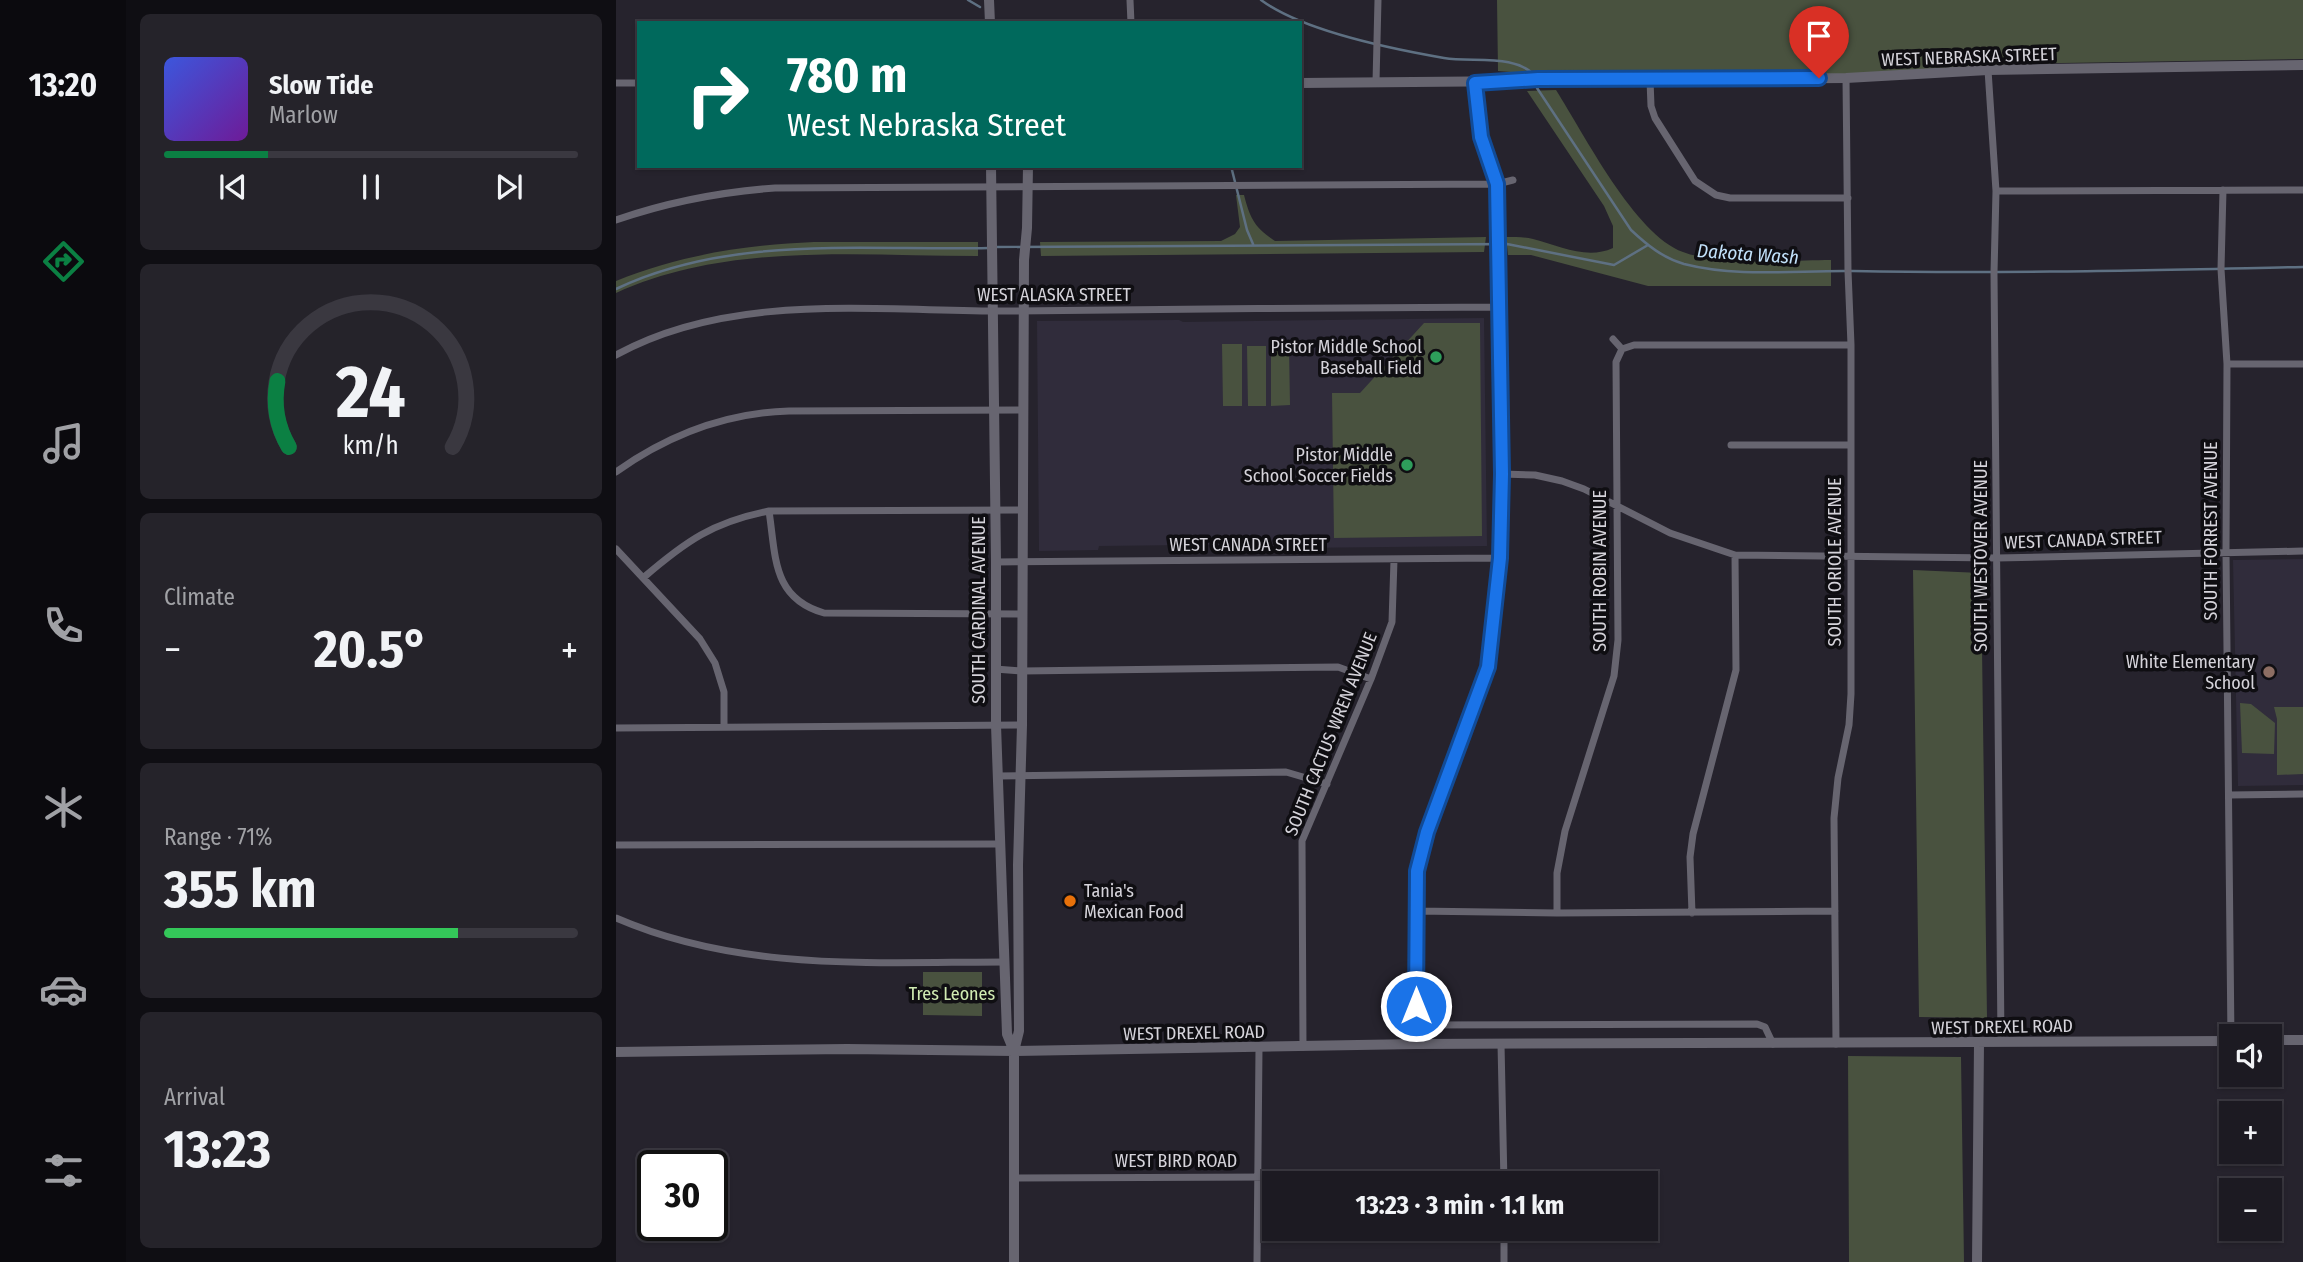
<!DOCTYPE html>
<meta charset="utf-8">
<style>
:root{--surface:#1c1a22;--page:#25232a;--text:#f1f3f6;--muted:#a0a1a5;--line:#3a3840;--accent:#0b8043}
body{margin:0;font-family:"Fira Sans Condensed",sans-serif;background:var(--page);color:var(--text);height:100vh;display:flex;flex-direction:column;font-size:26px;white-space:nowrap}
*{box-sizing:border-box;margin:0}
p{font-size:23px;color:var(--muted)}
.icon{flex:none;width:38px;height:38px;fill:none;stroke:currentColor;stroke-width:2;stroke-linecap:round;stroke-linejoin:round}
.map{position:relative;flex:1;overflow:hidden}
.side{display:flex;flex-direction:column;gap:14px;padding:14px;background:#0f0e13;width:490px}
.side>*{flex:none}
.banner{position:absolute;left:21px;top:21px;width:665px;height:147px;border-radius:0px;box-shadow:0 2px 5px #0004,0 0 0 2px var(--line);background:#00695c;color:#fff;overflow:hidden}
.tools{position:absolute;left:1603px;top:1024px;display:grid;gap:14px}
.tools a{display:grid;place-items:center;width:63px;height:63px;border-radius:0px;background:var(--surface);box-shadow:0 2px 5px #0004,0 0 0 2px var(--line);font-size:35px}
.speed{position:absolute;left:21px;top:1150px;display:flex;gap:14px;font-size:35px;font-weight:700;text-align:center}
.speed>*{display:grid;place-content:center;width:91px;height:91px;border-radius:50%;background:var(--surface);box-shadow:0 2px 5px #0004,0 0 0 2px var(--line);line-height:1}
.speed .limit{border:4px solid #111;border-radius:10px;background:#fff;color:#111}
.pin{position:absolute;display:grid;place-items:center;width:60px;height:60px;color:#fff;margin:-72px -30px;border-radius:50% 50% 50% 0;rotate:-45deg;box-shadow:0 0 7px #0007}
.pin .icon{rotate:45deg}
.me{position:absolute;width:77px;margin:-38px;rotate:0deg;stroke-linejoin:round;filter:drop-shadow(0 0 5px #0008)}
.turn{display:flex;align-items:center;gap:24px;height:147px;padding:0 35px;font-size:32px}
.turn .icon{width:91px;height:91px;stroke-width:2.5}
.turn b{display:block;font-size:49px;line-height:60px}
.big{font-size:52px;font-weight:700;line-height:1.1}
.side .widget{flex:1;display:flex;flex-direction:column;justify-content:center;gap:10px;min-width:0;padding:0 24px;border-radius:10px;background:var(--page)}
.side .dial{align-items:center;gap:0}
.dial svg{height:182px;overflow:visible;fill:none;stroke:var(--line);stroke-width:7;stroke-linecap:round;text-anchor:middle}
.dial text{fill:var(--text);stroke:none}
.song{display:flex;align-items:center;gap:21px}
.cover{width:84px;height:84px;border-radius:10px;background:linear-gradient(135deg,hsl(230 70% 55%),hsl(280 70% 35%))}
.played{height:7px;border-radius:4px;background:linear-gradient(90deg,var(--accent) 25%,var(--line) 25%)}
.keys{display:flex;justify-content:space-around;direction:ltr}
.heat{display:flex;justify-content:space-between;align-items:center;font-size:38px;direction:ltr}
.charge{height:10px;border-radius:5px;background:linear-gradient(90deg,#34c759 71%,var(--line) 0)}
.trip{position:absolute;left:646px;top:1171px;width:396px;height:70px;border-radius:0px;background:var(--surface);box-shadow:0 2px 5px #0004,0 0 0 2px var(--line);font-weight:700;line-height:70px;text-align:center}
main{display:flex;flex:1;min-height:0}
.menu{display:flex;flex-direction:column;width:126px;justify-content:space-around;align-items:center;background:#0b0a0e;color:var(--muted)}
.menu .icon{width:49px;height:49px}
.menu .current{color:var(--accent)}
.menu b{font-size:32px;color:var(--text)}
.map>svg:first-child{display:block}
</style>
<main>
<nav class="menu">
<b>13:20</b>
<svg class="icon current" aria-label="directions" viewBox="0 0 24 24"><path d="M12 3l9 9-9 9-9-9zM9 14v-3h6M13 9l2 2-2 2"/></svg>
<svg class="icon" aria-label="music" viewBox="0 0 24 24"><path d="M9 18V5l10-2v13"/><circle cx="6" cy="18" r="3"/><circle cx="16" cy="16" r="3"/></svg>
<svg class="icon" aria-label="phone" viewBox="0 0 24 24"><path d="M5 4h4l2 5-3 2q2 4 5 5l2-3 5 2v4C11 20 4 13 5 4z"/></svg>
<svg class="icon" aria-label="climate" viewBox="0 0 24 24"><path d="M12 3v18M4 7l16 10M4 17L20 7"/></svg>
<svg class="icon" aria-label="car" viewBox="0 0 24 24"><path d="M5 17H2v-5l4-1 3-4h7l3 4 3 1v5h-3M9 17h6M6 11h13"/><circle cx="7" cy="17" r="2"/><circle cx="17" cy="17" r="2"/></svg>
<svg class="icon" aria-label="filters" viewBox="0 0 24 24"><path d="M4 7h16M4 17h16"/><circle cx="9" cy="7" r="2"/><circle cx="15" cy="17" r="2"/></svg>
</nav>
<section class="side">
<div class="widget">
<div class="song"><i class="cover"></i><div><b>Slow Tide</b><p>Marlow</p></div></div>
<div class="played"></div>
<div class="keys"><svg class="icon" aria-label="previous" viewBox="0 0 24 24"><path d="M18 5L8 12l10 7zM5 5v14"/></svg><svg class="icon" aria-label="pause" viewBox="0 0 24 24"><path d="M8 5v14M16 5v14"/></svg><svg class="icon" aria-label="next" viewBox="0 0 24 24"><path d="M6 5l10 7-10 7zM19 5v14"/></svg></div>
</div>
<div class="widget dial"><svg viewBox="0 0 100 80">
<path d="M14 69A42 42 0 1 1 86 69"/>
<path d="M14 69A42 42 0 0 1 9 40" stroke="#0b8043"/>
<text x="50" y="56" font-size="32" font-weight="700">24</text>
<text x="50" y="72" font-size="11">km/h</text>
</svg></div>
<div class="widget"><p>Climate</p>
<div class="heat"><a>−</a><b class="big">20.5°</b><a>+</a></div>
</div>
<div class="widget"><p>Range · 71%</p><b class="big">355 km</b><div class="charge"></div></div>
<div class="widget"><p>Arrival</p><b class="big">13:23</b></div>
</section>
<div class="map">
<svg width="1687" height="1262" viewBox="0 0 1687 1262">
<rect width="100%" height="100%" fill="#26232d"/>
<path fill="#302c3b" d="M 868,318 L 871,546 L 675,548 L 659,544 L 483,546 L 482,550 L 423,551 L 421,321 L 563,320 L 567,322 Z
M 1687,559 L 1687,785 L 1622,786 L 1617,560 Z"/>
<path fill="#49523f" d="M 881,0 L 1687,0 L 1687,59 L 1394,64 L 1231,74 L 934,75 L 882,71 Z
M 940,90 C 968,134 1019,235 1067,252 C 1107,267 1172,260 1215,260 L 1215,286 L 1032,286 L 915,255 L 892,255 L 890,237 C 899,237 909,237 917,239 C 944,246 971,260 997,248 L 997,226 L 988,206 L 911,91 Z
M 620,195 L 628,195 C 634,218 638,227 659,241 L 870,237 L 868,252 L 425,256 L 424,242 L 605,241 L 619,234 L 624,227 Z
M 198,242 L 362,242 L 362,256 C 242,256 112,242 0,293 L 0,281 C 64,255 129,245 198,242 Z
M 808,323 L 864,323 L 866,536 L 718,538 L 716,393 L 744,393 Z
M 606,344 L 626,344 L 626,406 L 607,406 Z
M 631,346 L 650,346 L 650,406 L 632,406 Z
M 655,346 L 673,346 L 674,405 L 655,406 Z
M 1297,570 L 1365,573 L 1371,1018 L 1303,1017 Z
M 1624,703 L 1635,704 L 1659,723 L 1658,754 L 1626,753 Z
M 1658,707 L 1687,707 L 1687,774 L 1661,775 L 1661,719 Z
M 307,972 L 366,972 L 366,1016 L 307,1015 Z
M 1232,1056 L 1345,1057 L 1348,1262 L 1233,1262 Z"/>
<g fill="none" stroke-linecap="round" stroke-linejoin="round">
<path stroke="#5e7082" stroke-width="2.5" d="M 352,0 L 364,7
M 645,0 C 687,31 776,49 828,58 C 857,63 900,53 920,77
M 921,83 L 921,88 L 1015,230 C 1031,245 1047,258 1068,264 C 1123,278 1181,270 1237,271 C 1387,274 1537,270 1687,267
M 615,166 L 631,230 L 637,244
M 379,247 L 891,244 L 998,265 L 1032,245
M 0,289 C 115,234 249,251 373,248"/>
<path stroke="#676570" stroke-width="7" d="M 514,0 L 515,23
M 1372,70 L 1380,191 L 1378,273 L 1385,1042
M 1034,80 L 1035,106 L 1039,118 L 1079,181 L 1100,195 L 1114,198 L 1232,198
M 760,82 L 762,0
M 0,83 L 23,83
M 1607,190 L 1605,269 L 1611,364 L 1610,552 L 1615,1041
M 1380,191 L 1687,190
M 0,220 C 52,202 104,192 159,188 L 881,184 L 897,180
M 997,339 L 1006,349
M 1006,349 L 1018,345 L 1235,345
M 0,355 C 118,290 266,312 396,311 C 559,309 721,308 884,307
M 1611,364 L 1687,364
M 1115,445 L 1234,445
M 0,472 C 52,435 109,413 173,411 L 406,410
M 886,474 L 919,475 L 946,481 L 968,489 L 1054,533 L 1119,555 L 1381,558 L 1687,551
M 153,511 C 160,557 156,598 208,613 L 406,614
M 0,549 L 84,639 L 99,663 L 108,692 L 108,726
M 380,562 L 884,558
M 27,578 C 70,541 97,522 153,511 L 406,510
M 379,669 L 406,671 L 722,667 L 755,679
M 0,728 L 406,725
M 382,776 L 670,772 L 711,784
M 1613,795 L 1687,794
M 0,845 L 384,844
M 800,911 L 941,913 L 1219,911
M 941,913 L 941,873 L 949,831 L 998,676 L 1002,640 L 1000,362 L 1006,349
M 1076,913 L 1074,857 L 1077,834 L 1120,670 L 1119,555
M 0,918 C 124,972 258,962 389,962
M 800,1025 L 1141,1024 L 1149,1027 L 1157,1044
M 800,1044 L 801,871 L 811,832 L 872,667 L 884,558 L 886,474 L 881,184 L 865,137 L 859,83
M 885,1044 L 888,1183
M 1220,1044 L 1218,818 L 1222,778 L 1233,725 L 1235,694 L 1235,345 L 1232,271 L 1230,78
M 687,1047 L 686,841 L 755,679 L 776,622 L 778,560
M 400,1178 L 888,1176
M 888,1229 L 888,1262
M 888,1232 L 971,1232 L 976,1228
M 641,1262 L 643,1048"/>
<path stroke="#676570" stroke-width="10" d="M 373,0 L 374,23
M 684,83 L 1230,78 L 1372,70 L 1687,65
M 375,166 L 380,562 L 380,725 L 391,1034 L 398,1051
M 1654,1040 L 1687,1040
M 0,1052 L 231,1049 L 398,1051 L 800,1044 L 1615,1041
M 398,1262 L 398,1051 L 403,1031 L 402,865 L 406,725 L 408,260 L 411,228 L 412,166
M 1361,1262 L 1363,1043"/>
</g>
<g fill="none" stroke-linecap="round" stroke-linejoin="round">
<g stroke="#114b97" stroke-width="18">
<path id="route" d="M 800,1006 L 801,871 L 811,832 L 872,667 L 884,558 L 886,474 L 881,184 L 865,137 L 859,83 L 922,79 L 1203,78"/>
</g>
<use href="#route" stroke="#1a73e8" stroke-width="12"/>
</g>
<g fill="#2e9e5b" stroke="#0f0e12" stroke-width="2.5">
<circle cx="820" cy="357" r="7"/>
<circle cx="791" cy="465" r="7"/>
</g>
<circle fill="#8d6e63" stroke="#0f0e12" stroke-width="2.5" cx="1653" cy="672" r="7"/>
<circle fill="#e8710a" stroke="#0f0e12" stroke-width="2.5" cx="454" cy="901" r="7"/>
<g text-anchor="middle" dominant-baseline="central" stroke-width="7" stroke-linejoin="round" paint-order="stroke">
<g font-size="18" fill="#d5d3da" stroke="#0f0e12">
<text transform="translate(1353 57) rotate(-2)">WEST NEBRASKA STREET</text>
<text x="438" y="295">WEST ALASKA STREET</text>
<text transform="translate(1595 531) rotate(-90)">SOUTH FORREST AVENUE</text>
<text transform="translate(1467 540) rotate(-2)">WEST CANADA STREET</text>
<text x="632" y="545">WEST CANADA STREET</text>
<text transform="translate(1365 556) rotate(-90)">SOUTH WESTOVER AVENUE</text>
<text transform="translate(1219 562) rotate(-90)">SOUTH ORIOLE AVENUE</text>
<text transform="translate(984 571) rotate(-90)">SOUTH ROBIN AVENUE</text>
<text transform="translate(363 610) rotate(-90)">SOUTH CARDINAL AVENUE</text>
<text transform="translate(715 734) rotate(-68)">SOUTH CACTUS WREN AVENUE</text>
<text transform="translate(1386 1027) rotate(-1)">WEST DREXEL ROAD</text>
<text transform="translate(578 1033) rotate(-1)">WEST DREXEL ROAD</text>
<text x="560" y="1161">WEST BIRD ROAD</text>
</g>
<g font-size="18" fill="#d5d3da" stroke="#0f0e12" text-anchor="end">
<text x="806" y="347">Pistor Middle School<tspan x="806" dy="21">Baseball Field</tspan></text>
<text x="777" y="455">Pistor Middle<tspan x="777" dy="21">School Soccer Fields</tspan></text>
<text x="1639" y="662">White Elementary<tspan x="1639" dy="21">School</tspan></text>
<text x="468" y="891" text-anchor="start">Tania's<tspan x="468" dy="21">Mexican Food</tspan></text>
</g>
<g font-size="18" fill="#d1ecb3" stroke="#0f0e12">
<text x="336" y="994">Tres Leones</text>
</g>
<g font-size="19" font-style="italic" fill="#c2e1fa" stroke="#0f0e12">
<text transform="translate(1132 254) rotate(4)">Dakota Wash</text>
</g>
</g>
</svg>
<div class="tools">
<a><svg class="icon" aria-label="sound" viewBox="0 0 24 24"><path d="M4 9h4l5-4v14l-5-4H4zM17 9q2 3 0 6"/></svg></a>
<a>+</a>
<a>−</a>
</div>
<div class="speed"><div class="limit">30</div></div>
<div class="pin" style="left:1203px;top:78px;background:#d93025"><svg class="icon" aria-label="arrive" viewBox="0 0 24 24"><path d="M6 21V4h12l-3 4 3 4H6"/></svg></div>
<svg class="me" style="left:800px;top:1006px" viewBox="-20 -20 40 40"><circle r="17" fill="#1a73e8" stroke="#fff" stroke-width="3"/><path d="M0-11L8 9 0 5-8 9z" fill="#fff"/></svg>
<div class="trip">13:23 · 3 min · 1.1 km</div>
<div class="banner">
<div class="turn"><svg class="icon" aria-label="right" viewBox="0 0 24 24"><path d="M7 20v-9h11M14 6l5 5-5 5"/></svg><div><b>780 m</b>West Nebraska Street</div></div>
</div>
</div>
</main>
